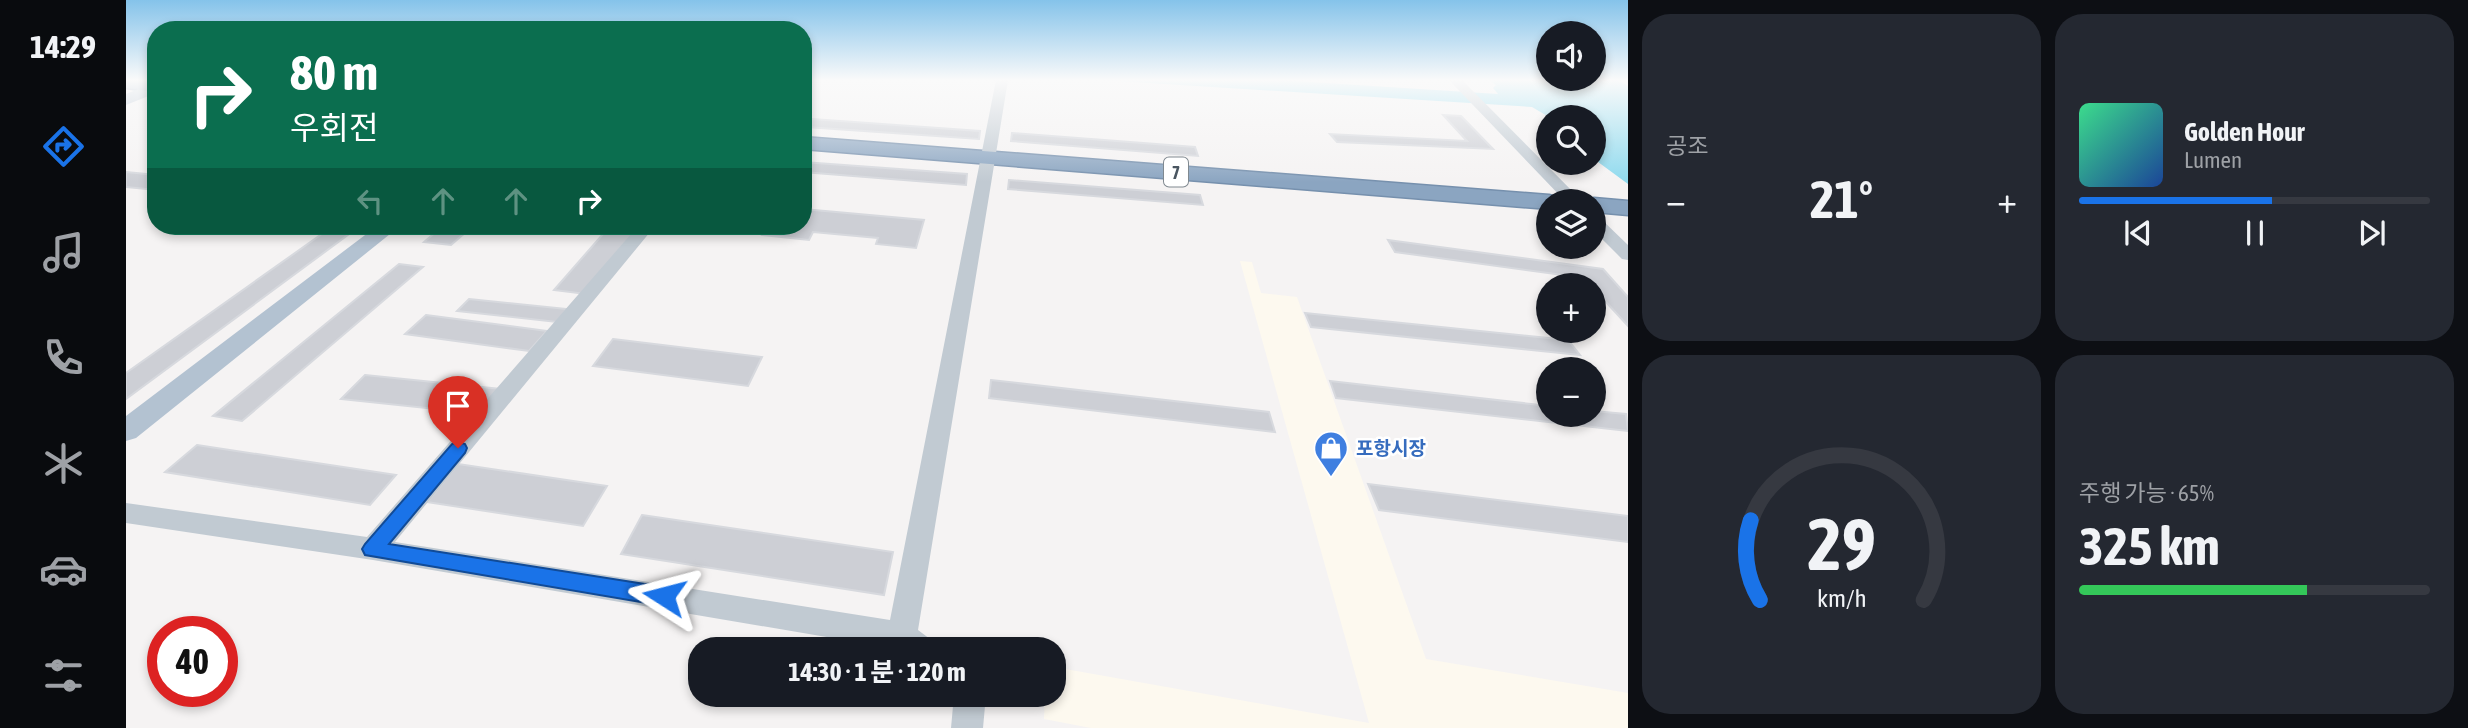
<!DOCTYPE html>
<html lang="ko">
<meta charset="utf-8">
<style>
:root{--surface:#171b24;--page:#242831;--text:#f1f3f6;--muted:#9ea1a6;--line:#363941;--accent:#1a73e8}
body{margin:0;font-family:"Asap Condensed","Noto Sans KR",sans-serif;background:var(--page);color:var(--text);height:100vh;display:flex;flex-direction:column;font-size:26px;white-space:nowrap}
*{box-sizing:border-box;margin:0}
p{font-size:23px;color:var(--muted)}
.icon{flex:none;width:38px;height:38px;fill:none;stroke:currentColor;stroke-width:2;stroke-linecap:round;stroke-linejoin:round}
.map{position:relative;flex:1;overflow:hidden}
.drawer{display:flex;flex-direction:column;gap:14px;padding:14px;background:#0d0f14;width:840px}
.drawer>*{flex:none}
.guide{position:absolute;left:21px;top:21px;width:665px;height:214px;border-radius:28px;box-shadow:0 4px 10px #0003;background:#0b6e4f;color:#fff;overflow:hidden}
.fabs{position:absolute;left:1410px;top:21px;display:grid;gap:14px}
.fabs a{display:grid;place-items:center;width:70px;height:70px;border-radius:50%;background:var(--surface);box-shadow:0 4px 10px #0003;font-size:35px}
.speed{position:absolute;left:21px;top:616px;display:flex;gap:14px;font-size:35px;font-weight:700;text-align:center}
.speed>*{display:grid;place-content:center;width:91px;height:91px;border-radius:50%;background:var(--surface);box-shadow:0 4px 10px #0003;line-height:1}
.speed .limit{border:10px solid #d22;background:#fff;color:#111}
.pin{position:absolute;display:grid;place-items:center;width:60px;height:60px;color:#fff;margin:-72px -30px;border-radius:50% 50% 50% 0;rotate:-45deg;box-shadow:0 0 7px #0007}
.pin .icon{rotate:45deg}
.me{position:absolute;width:77px;margin:-38px;rotate:279deg;stroke-linejoin:round;filter:drop-shadow(0 0 5px #0008)}
.turn{display:flex;align-items:center;gap:24px;height:147px;padding:0 28px;font-size:32px}
.turn .icon{width:91px;height:91px;stroke-width:2.5}
.turn b{display:block;font-size:49px;line-height:60px}
.lanes{display:flex;align-items:center;height:66px;padding:0 28px;background:#0003;justify-content:center;gap:35px;direction:ltr}
.lanes .off{opacity:.35}
.big{font-size:52px;font-weight:700;line-height:1.1}
.drawer .tile{flex:1;display:flex;flex-direction:column;justify-content:center;gap:10px;min-width:0;padding:0 24px;border-radius:28px;background:var(--page)}
.drawer .dial{align-items:center;gap:0}
.dial svg{height:182px;overflow:visible;fill:none;stroke:var(--line);stroke-width:7;stroke-linecap:round;text-anchor:middle}
.dial text{fill:var(--text);stroke:none}
.song{display:flex;align-items:center;gap:21px}
.cover{width:84px;height:84px;border-radius:10px;background:linear-gradient(135deg,hsl(150 70% 55%),hsl(220 70% 35%))}
.played{height:7px;border-radius:4px;background:linear-gradient(90deg,var(--accent) 55%,var(--line) 55%)}
.keys{display:flex;justify-content:space-around;direction:ltr}
.heat{display:flex;justify-content:space-between;align-items:center;font-size:38px;direction:ltr}
.charge{height:10px;border-radius:5px;background:linear-gradient(90deg,#34c759 65%,var(--line) 0)}
.drawer .tiles{flex:1;display:grid;gap:14px;grid-template-columns:repeat(2,1fr)}
.trip{position:absolute;left:562px;top:637px;width:378px;height:70px;border-radius:28px;background:var(--surface);box-shadow:0 4px 10px #0003;font-weight:700;line-height:70px;text-align:center}
main{display:flex;flex:1;min-height:0}
.tabs{display:flex;flex-direction:column;width:126px;justify-content:space-around;align-items:center;background:#090b0e;color:var(--muted)}
.tabs .icon{width:49px;height:49px}
.tabs .selected{color:var(--accent)}
.tabs b{font-size:32px;color:var(--text)}
.map>svg:first-child{display:block}
</style>
<main>
<nav class="tabs">
<b>14:29</b>
<svg class="icon selected" aria-label="directions" viewBox="0 0 24 24"><path d="M12 3l9 9-9 9-9-9zM9 14v-3h6M13 9l2 2-2 2"/></svg>
<svg class="icon" aria-label="music" viewBox="0 0 24 24"><path d="M9 18V5l10-2v13"/><circle cx="6" cy="18" r="3"/><circle cx="16" cy="16" r="3"/></svg>
<svg class="icon" aria-label="phone" viewBox="0 0 24 24"><path d="M5 4h4l2 5-3 2q2 4 5 5l2-3 5 2v4C11 20 4 13 5 4z"/></svg>
<svg class="icon" aria-label="climate" viewBox="0 0 24 24"><path d="M12 3v18M4 7l16 10M4 17L20 7"/></svg>
<svg class="icon" aria-label="car" viewBox="0 0 24 24"><path d="M5 17H2v-5l4-1 3-4h7l3 4 3 1v5h-3M9 17h6M6 11h13"/><circle cx="7" cy="17" r="2"/><circle cx="17" cy="17" r="2"/></svg>
<svg class="icon" aria-label="filters" viewBox="0 0 24 24"><path d="M4 7h16M4 17h16"/><circle cx="9" cy="7" r="2"/><circle cx="15" cy="17" r="2"/></svg>
</nav>
<div class="map">
<svg width="1502" height="728" viewBox="0 0 1502 728">
<rect width="100%" height="100%" fill="#f5f3f3"/>
<path fill="#fdf9ef" d="M 1114,261 L 1126,262 L 1135,293 L 1171,297 L 1300,659 L 1502,693 L 1502,728 L 965,728 L 918,719 L 919,695 L 928,695 L 928,667 L 1243,723 Z"/>
<path fill="#90daee" d="M 975,80 L 1153,80 L 1372,94 L 1367,88 L 1370,85 L 1364,80 L 1493,80 L 1502,86 L 1502,184 L 1468,159 L 1468,117 L 1423,117 L 1406,107 Z"/>
<path fill="#cdcfd5" stroke="#d7d9de" stroke-width="2" d="M 1317,115 L 1335,116 L 1367,149 L 1211,142 L 1204,134 L 1341,141 Z
M 686,119 L 854,131 L 853,139 L 681,127 Z
M 886,133 L 1069,147 L 1072,156 L 885,141 Z
M 677,162 L 841,174 L 840,185 L 677,172 Z
M 0,172 L 30,175 L 30,190 L 0,187 Z
M 883,180 L 1074,195 L 1077,205 L 882,189 Z
M 677,209 L 798,220 L 790,248 L 750,244 L 752,238 L 687,232 L 683,240 L 636,235 L 641,226 L 677,226 Z
M 207,226 L 234,226 L 0,399 L 0,373 Z
M 317,226 L 347,226 L 325,245 L 298,242 Z
M 484,226 L 516,226 L 460,294 L 428,290 Z
M 1262,240 L 1477,269 L 1502,297 L 1502,326 L 1468,289 L 1468,285 L 1459,278 L 1269,252 Z
M 273,264 L 297,267 L 116,421 L 87,416 Z
M 343,299 L 441,309 L 431,322 L 331,311 Z
M 1179,313 L 1442,340 L 1454,355 L 1185,327 Z
M 300,315 L 421,331 L 403,351 L 279,334 Z
M 487,339 L 636,357 L 622,386 L 467,366 Z
M 239,375 L 376,389 L 357,414 L 215,399 Z
M 865,380 L 1143,412 L 1149,432 L 863,398 Z
M 1204,381 L 1423,406 L 1423,415 L 1468,415 L 1468,411 L 1500,414 L 1502,431 L 1210,398 Z
M 71,445 L 270,475 L 244,505 L 39,472 Z
M 332,464 L 481,486 L 457,526 L 301,502 Z
M 1242,484 L 1502,516 L 1502,542 L 1253,510 Z
M 516,515 L 767,552 L 758,595 L 495,554 Z"/>
<g fill="none" stroke-linecap="round" stroke-linejoin="round">
<g stroke="#7690ad" stroke-width="3">
<path id="highway" d="M 0,80 L 30,82 L 30,92 L 0,88 Z
M 677,137 L 1423,195 L 1431,197 L 1434,201 L 1423,201 L 1423,209 L 677,149 Z
M 1468,198 L 1502,201 L 1502,215 L 1468,212 L 1468,201 L 1459,201 Z"/>
</g>
<path fill="#c1cad2" fill-rule="evenodd" d="M 870,80 L 882,80 L 792,630 L 804,639 L 808,649 L 771,649 L 247,560 L 0,523 L 0,503 L 241,537 L 512,226 L 529,226 L 269,542 L 764,620 Z
M 1323,80 L 1336,80 L 1456,201 L 1439,201 Z
M 1468,216 L 1474,218 L 1502,245 L 1502,260 L 1496,259 L 1468,231 Z
M 828,695 L 860,695 L 857,728 L 825,728 Z"/>
<path fill="#b3c2d1" fill-rule="evenodd" d="M 30,82 L 30,93 L 0,105 L 0,94 Z
M 251,226 L 274,226 L 10,438 L 0,441 L 0,416 Z"/>
<use href="#highway" fill="#8ba5c1" fill-rule="evenodd"/>
</g>
<linearGradient id="sky" x2="0" y2="1"><stop stop-color="#85c3ea"/><stop offset="0.44" stop-color="#fafafa"/><stop offset="1" stop-color="#fafafa" stop-opacity="0"/></linearGradient>
<rect width="1502" height="182" fill="url(#sky)"/>
<path fill="#1a73e8" stroke="#114b97" stroke-width="2" d="M 332,442 L 339,444 L 341,448 L 339,453 L 263,544 L 538,587 L 545,590 L 549,596 L 545,603 L 538,606 L 239,555 L 236,549 L 239,544 L 326,444 Z"/>
<defs>
<g id="shop-pin" transform="scale(1.75)"><path d="M0 17L-7.5 6A9.5 9.5 0 1 1 7.5 6Z" fill="#3f7fe0" stroke="#fff"/><path d="M-5-2.5h2.3a2.7 3.5 0 0 1 5.4 0H5L5.5 6h-11ZM-1.5-2.5h3a1.5 2.3 0 0 0-3 0Z" fill="#fff"/></g>
</defs>
<g fill-rule="evenodd">
<use href="#shop-pin" x="1205" y="448"/>
</g>
<g text-anchor="middle" dominant-baseline="central" stroke-width="5" stroke-linejoin="round" paint-order="stroke">
<rect fill="#fff" stroke="#808990" stroke-width="2" x="1038" y="157.5" width="24" height="29" rx="5"/>
<g font-size="18" font-weight="bold" fill="#4a5661">
<text x="1050" y="172">7</text>
</g>
<g font-size="19" font-weight="bold" fill="#366cbe" stroke="#fff" text-anchor="start">
<text x="1230" y="448">포항시장</text>
</g>
</g>
</svg>
<div class="fabs">
<a><svg class="icon" aria-label="sound" viewBox="0 0 24 24"><path d="M4 9h4l5-4v14l-5-4H4zM17 9q2 3 0 6"/></svg></a>
<a><svg class="icon" aria-label="search" viewBox="0 0 24 24"><circle cx="10" cy="10" r="6"/><path d="M15 15l6 6"/></svg></a>
<a><svg class="icon" aria-label="layers" viewBox="0 0 24 24"><path d="M12 4l9 5-9 5-9-5zM3 14l9 5 9-5"/></svg></a>
<a>+</a>
<a>−</a>
</div>
<div class="speed"><div class="limit">40</div></div>
<div class="pin" style="left:332px;top:448px;background:#d93025"><svg class="icon" aria-label="arrive" viewBox="0 0 24 24"><path d="M6 21V4h12l-3 4 3 4H6"/></svg></div>
<svg class="me" style="left:538px;top:596px" viewBox="-20 -20 40 40"><path d="M0-17L14 15 0 8-14 15z" fill="#1a73e8" stroke="#fff" stroke-width="4"/></svg>
<div class="trip">14:30 · 1 분 · 120 m</div>
<div class="guide">
<div class="turn"><svg class="icon" aria-label="right" viewBox="0 0 24 24"><path d="M7 20v-9h11M14 6l5 5-5 5"/></svg><div><b>80 m</b>우회전</div></div>
<div class="lanes"><svg class="icon off" aria-label="left" viewBox="0 0 24 24"><path d="M17 20v-9H6M10 6l-5 5 5 5"/></svg><svg class="icon off" aria-label="ahead" viewBox="0 0 24 24"><path d="M12 20V5M6 11l6-6 6 6"/></svg><svg class="icon off" aria-label="ahead" viewBox="0 0 24 24"><path d="M12 20V5M6 11l6-6 6 6"/></svg><svg class="icon" aria-label="right" viewBox="0 0 24 24"><path d="M7 20v-9h11M14 6l5 5-5 5"/></svg></div>
</div>
</div>
<section class="drawer">
<div class="tiles">
<div class="tile"><p>공조</p>
<div class="heat"><a>−</a><b class="big">21°</b><a>+</a></div>
</div>
<div class="tile">
<div class="song"><i class="cover"></i><div><b>Golden Hour</b><p>Lumen</p></div></div>
<div class="played"></div>
<div class="keys"><svg class="icon" aria-label="previous" viewBox="0 0 24 24"><path d="M18 5L8 12l10 7zM5 5v14"/></svg><svg class="icon" aria-label="pause" viewBox="0 0 24 24"><path d="M8 5v14M16 5v14"/></svg><svg class="icon" aria-label="next" viewBox="0 0 24 24"><path d="M6 5l10 7-10 7zM19 5v14"/></svg></div>
</div>
<div class="tile dial"><svg viewBox="0 0 100 80">
<path d="M14 69A42 42 0 1 1 86 69"/>
<path d="M14 69A42 42 0 0 1 10 34" stroke="#1a73e8"/>
<text x="50" y="56" font-size="32" font-weight="700">29</text>
<text x="50" y="72" font-size="11">km/h</text>
</svg></div>
<div class="tile"><p>주행 가능 · 65%</p><b class="big">325 km</b><div class="charge"></div></div>
</div>
</section>
</main>
